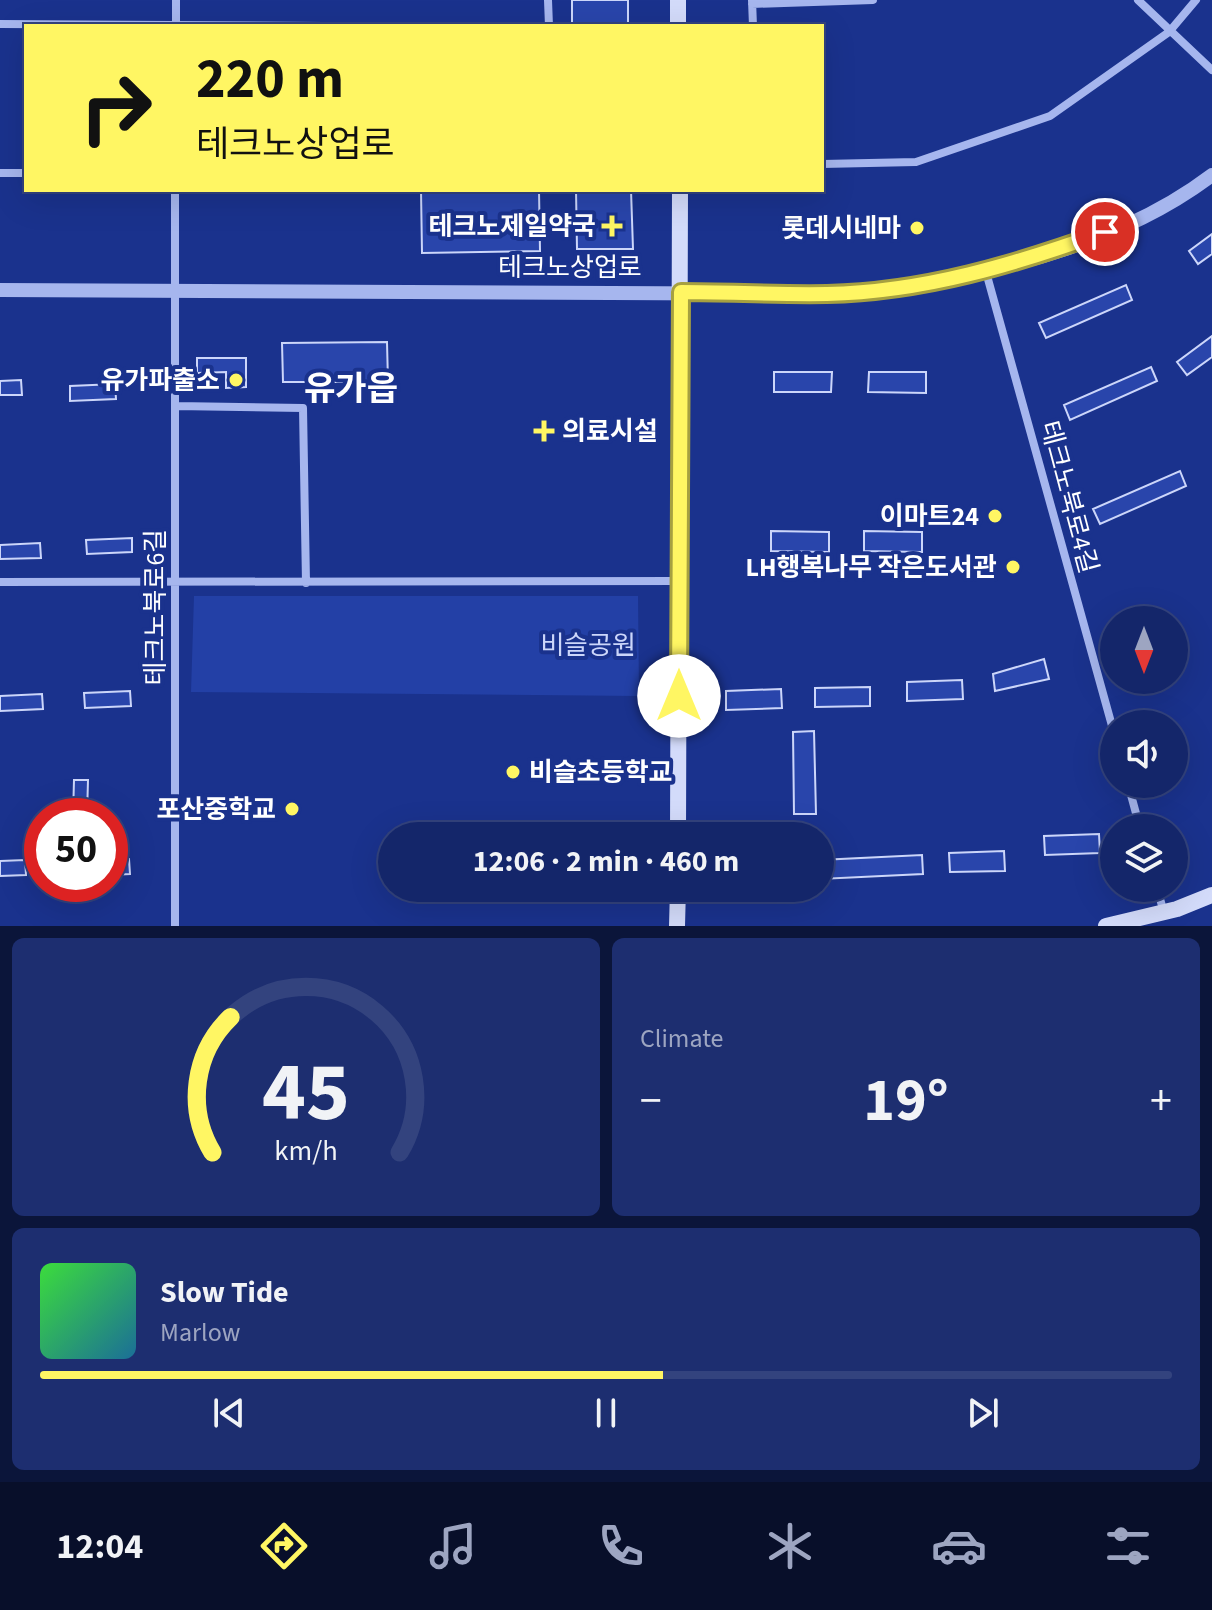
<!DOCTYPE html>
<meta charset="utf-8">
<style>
:root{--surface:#14266a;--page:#1d2e70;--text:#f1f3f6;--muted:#9da5c1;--line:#33437e;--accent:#fff663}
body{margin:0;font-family:"Source Sans 3","Noto Sans KR",sans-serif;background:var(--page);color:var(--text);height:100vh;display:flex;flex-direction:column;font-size:30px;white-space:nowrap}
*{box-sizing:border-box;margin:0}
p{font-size:26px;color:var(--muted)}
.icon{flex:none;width:44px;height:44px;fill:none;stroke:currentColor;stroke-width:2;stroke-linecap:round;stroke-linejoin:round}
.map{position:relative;height:926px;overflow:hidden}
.panel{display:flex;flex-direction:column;gap:12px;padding:12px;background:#0b153a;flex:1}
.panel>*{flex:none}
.hud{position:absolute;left:24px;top:24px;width:800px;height:168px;border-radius:0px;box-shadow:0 8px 32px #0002,0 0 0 2px var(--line);background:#fff663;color:#111;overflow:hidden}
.needle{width:52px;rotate:180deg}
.controls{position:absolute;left:1100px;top:606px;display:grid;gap:16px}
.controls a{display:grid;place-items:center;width:88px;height:88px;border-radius:50%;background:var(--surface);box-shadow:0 8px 32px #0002,0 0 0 2px var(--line);font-size:40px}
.speed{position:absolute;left:24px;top:798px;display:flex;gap:16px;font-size:40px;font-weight:700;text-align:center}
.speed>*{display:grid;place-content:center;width:104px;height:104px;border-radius:50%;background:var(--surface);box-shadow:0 8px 32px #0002,0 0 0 2px var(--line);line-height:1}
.speed .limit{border:12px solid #d22;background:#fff;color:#111}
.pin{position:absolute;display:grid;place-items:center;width:68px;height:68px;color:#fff;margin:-34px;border:4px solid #fff;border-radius:50%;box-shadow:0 2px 8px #0007}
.me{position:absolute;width:88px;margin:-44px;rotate:0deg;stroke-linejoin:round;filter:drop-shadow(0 0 6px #0008)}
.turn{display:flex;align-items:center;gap:28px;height:168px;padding:0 40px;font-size:36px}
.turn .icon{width:104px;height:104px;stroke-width:2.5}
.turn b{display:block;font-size:56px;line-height:68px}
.big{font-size:60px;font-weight:700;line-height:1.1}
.panel .tile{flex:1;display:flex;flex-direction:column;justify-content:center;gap:12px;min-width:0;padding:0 28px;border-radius:12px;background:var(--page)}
.panel .dial{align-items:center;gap:0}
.dial svg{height:208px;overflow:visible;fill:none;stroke:var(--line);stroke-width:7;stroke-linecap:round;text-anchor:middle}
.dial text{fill:var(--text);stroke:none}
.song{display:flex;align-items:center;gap:24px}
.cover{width:96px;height:96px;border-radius:12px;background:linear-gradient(135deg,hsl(120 70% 55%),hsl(200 70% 35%))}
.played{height:8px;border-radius:4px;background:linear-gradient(90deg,var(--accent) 55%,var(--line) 55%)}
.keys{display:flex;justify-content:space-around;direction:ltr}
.heat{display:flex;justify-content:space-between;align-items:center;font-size:44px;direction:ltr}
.panel .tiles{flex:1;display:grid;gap:12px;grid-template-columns:1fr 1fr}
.tile:last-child{grid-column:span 2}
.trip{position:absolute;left:378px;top:822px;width:456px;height:80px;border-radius:40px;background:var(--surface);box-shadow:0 8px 32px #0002,0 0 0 2px var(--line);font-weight:700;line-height:80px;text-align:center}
.tab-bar{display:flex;height:128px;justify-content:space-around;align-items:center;background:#080f2a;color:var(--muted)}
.tab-bar .icon{width:56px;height:56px}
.tab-bar .on{color:var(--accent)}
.tab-bar b{font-size:36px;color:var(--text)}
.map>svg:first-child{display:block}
</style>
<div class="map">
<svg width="1212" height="926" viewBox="0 0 1212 926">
<rect width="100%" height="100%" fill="#1a328d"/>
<path fill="#2340a6" d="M 194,596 L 638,596 L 639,696 L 191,692 Z"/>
<path fill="#2945ab" stroke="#ccd6fa" stroke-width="2" d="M 572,0 L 628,0 L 628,26 L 572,26 Z
M 421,190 L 539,190 L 540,251 L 422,253 Z
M 576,190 L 631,190 L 633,249 L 577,249 Z
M 1212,234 L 1212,254 L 1198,264 L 1189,251 Z
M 1126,285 L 1132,300 L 1046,338 L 1039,323 Z
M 1212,336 L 1212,357 L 1187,375 L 1177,362 Z
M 387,342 L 388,382 L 283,382 L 282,343 Z
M 197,358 L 246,358 L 246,387 L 226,388 L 226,372 L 197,373 Z
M 1151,367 L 1157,381 L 1070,420 L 1064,405 Z
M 774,372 L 832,372 L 831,392 L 774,392 Z
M 869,372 L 926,372 L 926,393 L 868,392 Z
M 21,380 L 22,395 L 0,395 L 0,381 Z
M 115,384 L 116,399 L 70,401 L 70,386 Z
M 1180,471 L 1186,486 L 1100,524 L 1093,509 Z
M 771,531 L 829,532 L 829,552 L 771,551 Z
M 864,531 L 922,532 L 922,552 L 864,551 Z
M 132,538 L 132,552 L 87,554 L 86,540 Z
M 40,543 L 41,558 L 0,559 L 0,545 Z
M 1044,659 L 1049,679 L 995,691 L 993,674 Z
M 962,680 L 963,699 L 907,701 L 907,682 Z
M 870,687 L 870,706 L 815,707 L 815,688 Z
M 781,689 L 782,708 L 726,710 L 726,691 Z
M 130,691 L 131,706 L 85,708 L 84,693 Z
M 42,694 L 43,709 L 0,711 L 0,696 Z
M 814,731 L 816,814 L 794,814 L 793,732 Z
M 74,780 L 88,780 L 87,816 L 73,816 Z
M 1099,834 L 1100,853 L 1045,855 L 1044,836 Z
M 1004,851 L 1005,871 L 950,872 L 949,853 Z
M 922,855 L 923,874 L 820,879 L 820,860 Z
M 129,859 L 130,874 L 110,875 L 110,860 Z
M 25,860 L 26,875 L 0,876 L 0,861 Z"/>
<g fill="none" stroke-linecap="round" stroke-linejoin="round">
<path stroke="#a6b6ee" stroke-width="8" d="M 176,0 L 176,26
M 548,0 L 549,26
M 752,0 L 753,26
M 1138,0 L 1212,70
M 752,4 L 873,0
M 0,24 L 324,26
M 822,164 L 916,162 L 1050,116 L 1169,32 L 1196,0
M 0,173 L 26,173
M 986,272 L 1114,733
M 176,406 L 303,408 L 306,583
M 0,582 L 679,581
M 1128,784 L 1140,828
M 1157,888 L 1164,913
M 175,926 L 175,190"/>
<path stroke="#a6b6ee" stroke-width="14" d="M 0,290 L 829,294 C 957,283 1108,254 1212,175"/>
<path stroke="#d3dbfa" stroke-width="16" d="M 678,0 L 678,26
M 678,836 L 680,190
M 677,926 L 678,888
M 1106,926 L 1177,909 L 1212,895"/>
</g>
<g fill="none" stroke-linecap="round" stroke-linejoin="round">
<g stroke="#a6a040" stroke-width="20">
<path id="route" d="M 679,696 L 681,292 C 730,292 779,295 827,294 C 924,292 1016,264 1105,232"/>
</g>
<use href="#route" stroke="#fff663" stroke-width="14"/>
</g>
<g fill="#fff663" stroke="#1a328d" stroke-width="3">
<path d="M608 214h8v8h8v8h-8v8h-8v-8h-8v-8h8z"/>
<circle cx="917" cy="228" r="8"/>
<circle cx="236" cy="380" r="8"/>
<path d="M540 419h8v8h8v8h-8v8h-8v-8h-8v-8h8z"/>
<circle cx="995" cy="516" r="8"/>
<circle cx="1013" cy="567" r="8"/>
<circle cx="513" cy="772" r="8"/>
<circle cx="292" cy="809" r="8"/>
</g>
<g text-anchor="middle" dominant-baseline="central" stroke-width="8" stroke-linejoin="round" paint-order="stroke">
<g font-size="26" font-weight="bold" fill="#fff" stroke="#1a328d" text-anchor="end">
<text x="596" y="226">테크노제일약국</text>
<text x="901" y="228">롯데시네마</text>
<text x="220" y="380">유가파출소</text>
<text x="562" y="431" text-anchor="start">의료시설</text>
<text x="979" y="516">이마트24</text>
<text x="997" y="567">LH행복나무 작은도서관</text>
<text x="529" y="772" text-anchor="start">비슬초등학교</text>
<text x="276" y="809">포산중학교</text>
</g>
<g font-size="26" fill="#fff" stroke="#1a328d">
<text x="570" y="267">테크노상업로</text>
<text transform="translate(1069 497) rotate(75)">테크노북로4길</text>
<text transform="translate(155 607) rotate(-90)">테크노북로6길</text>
</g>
<g font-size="26" fill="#ccd6fa" stroke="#1a328d">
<text x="588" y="645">비슬공원</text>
</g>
<g font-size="34" font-weight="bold" fill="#fff" stroke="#1a328d">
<text x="351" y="389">유가읍</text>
</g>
</g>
</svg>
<div class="controls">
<a><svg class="needle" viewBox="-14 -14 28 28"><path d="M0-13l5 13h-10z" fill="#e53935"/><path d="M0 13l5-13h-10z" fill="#9da5c1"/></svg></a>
<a><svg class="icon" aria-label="sound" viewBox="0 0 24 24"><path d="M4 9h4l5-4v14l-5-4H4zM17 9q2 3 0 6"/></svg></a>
<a><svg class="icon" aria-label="layers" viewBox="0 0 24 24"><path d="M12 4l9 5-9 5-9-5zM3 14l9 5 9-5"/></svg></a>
</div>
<div class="speed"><div class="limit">50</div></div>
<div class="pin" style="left:1105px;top:232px;background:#d93025"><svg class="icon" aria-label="arrive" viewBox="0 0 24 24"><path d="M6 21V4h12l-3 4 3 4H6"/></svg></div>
<svg class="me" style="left:679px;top:696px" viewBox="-20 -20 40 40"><circle r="19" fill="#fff"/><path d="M0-13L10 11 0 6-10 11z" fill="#fff663"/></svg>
<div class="trip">12:06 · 2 min · 460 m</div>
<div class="hud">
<div class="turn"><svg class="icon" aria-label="right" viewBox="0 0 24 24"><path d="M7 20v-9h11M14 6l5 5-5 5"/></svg><div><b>220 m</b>테크노상업로</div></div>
</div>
</div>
<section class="panel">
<div class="tiles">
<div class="tile dial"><svg viewBox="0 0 100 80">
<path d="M14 69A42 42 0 1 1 86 69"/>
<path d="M14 69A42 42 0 0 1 21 17" stroke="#fff663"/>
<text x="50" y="56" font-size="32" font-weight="700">45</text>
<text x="50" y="72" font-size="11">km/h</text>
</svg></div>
<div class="tile"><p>Climate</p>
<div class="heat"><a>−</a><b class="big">19°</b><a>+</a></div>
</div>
<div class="tile">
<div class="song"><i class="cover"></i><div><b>Slow Tide</b><p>Marlow</p></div></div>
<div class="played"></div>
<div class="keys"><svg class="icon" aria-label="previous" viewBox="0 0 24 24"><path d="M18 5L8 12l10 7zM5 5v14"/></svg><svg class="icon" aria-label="pause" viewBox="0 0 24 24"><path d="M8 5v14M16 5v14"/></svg><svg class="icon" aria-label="next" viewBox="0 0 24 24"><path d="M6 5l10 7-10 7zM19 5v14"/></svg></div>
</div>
</div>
</section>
<nav class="tab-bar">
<b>12:04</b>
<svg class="icon on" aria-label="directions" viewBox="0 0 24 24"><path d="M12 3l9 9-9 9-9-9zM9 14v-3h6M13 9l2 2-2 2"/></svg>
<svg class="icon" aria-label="music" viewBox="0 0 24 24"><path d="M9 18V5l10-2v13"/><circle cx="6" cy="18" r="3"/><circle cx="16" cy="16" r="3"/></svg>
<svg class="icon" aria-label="phone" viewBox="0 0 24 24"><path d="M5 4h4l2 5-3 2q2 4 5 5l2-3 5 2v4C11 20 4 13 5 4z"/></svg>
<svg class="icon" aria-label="climate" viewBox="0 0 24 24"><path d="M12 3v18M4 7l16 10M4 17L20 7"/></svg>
<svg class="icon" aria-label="car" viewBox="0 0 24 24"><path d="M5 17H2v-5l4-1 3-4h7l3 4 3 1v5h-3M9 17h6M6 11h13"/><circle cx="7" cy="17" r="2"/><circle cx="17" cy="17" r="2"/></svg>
<svg class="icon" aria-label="filters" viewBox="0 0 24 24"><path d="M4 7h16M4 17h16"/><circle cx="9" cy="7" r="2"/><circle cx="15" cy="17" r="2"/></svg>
</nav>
